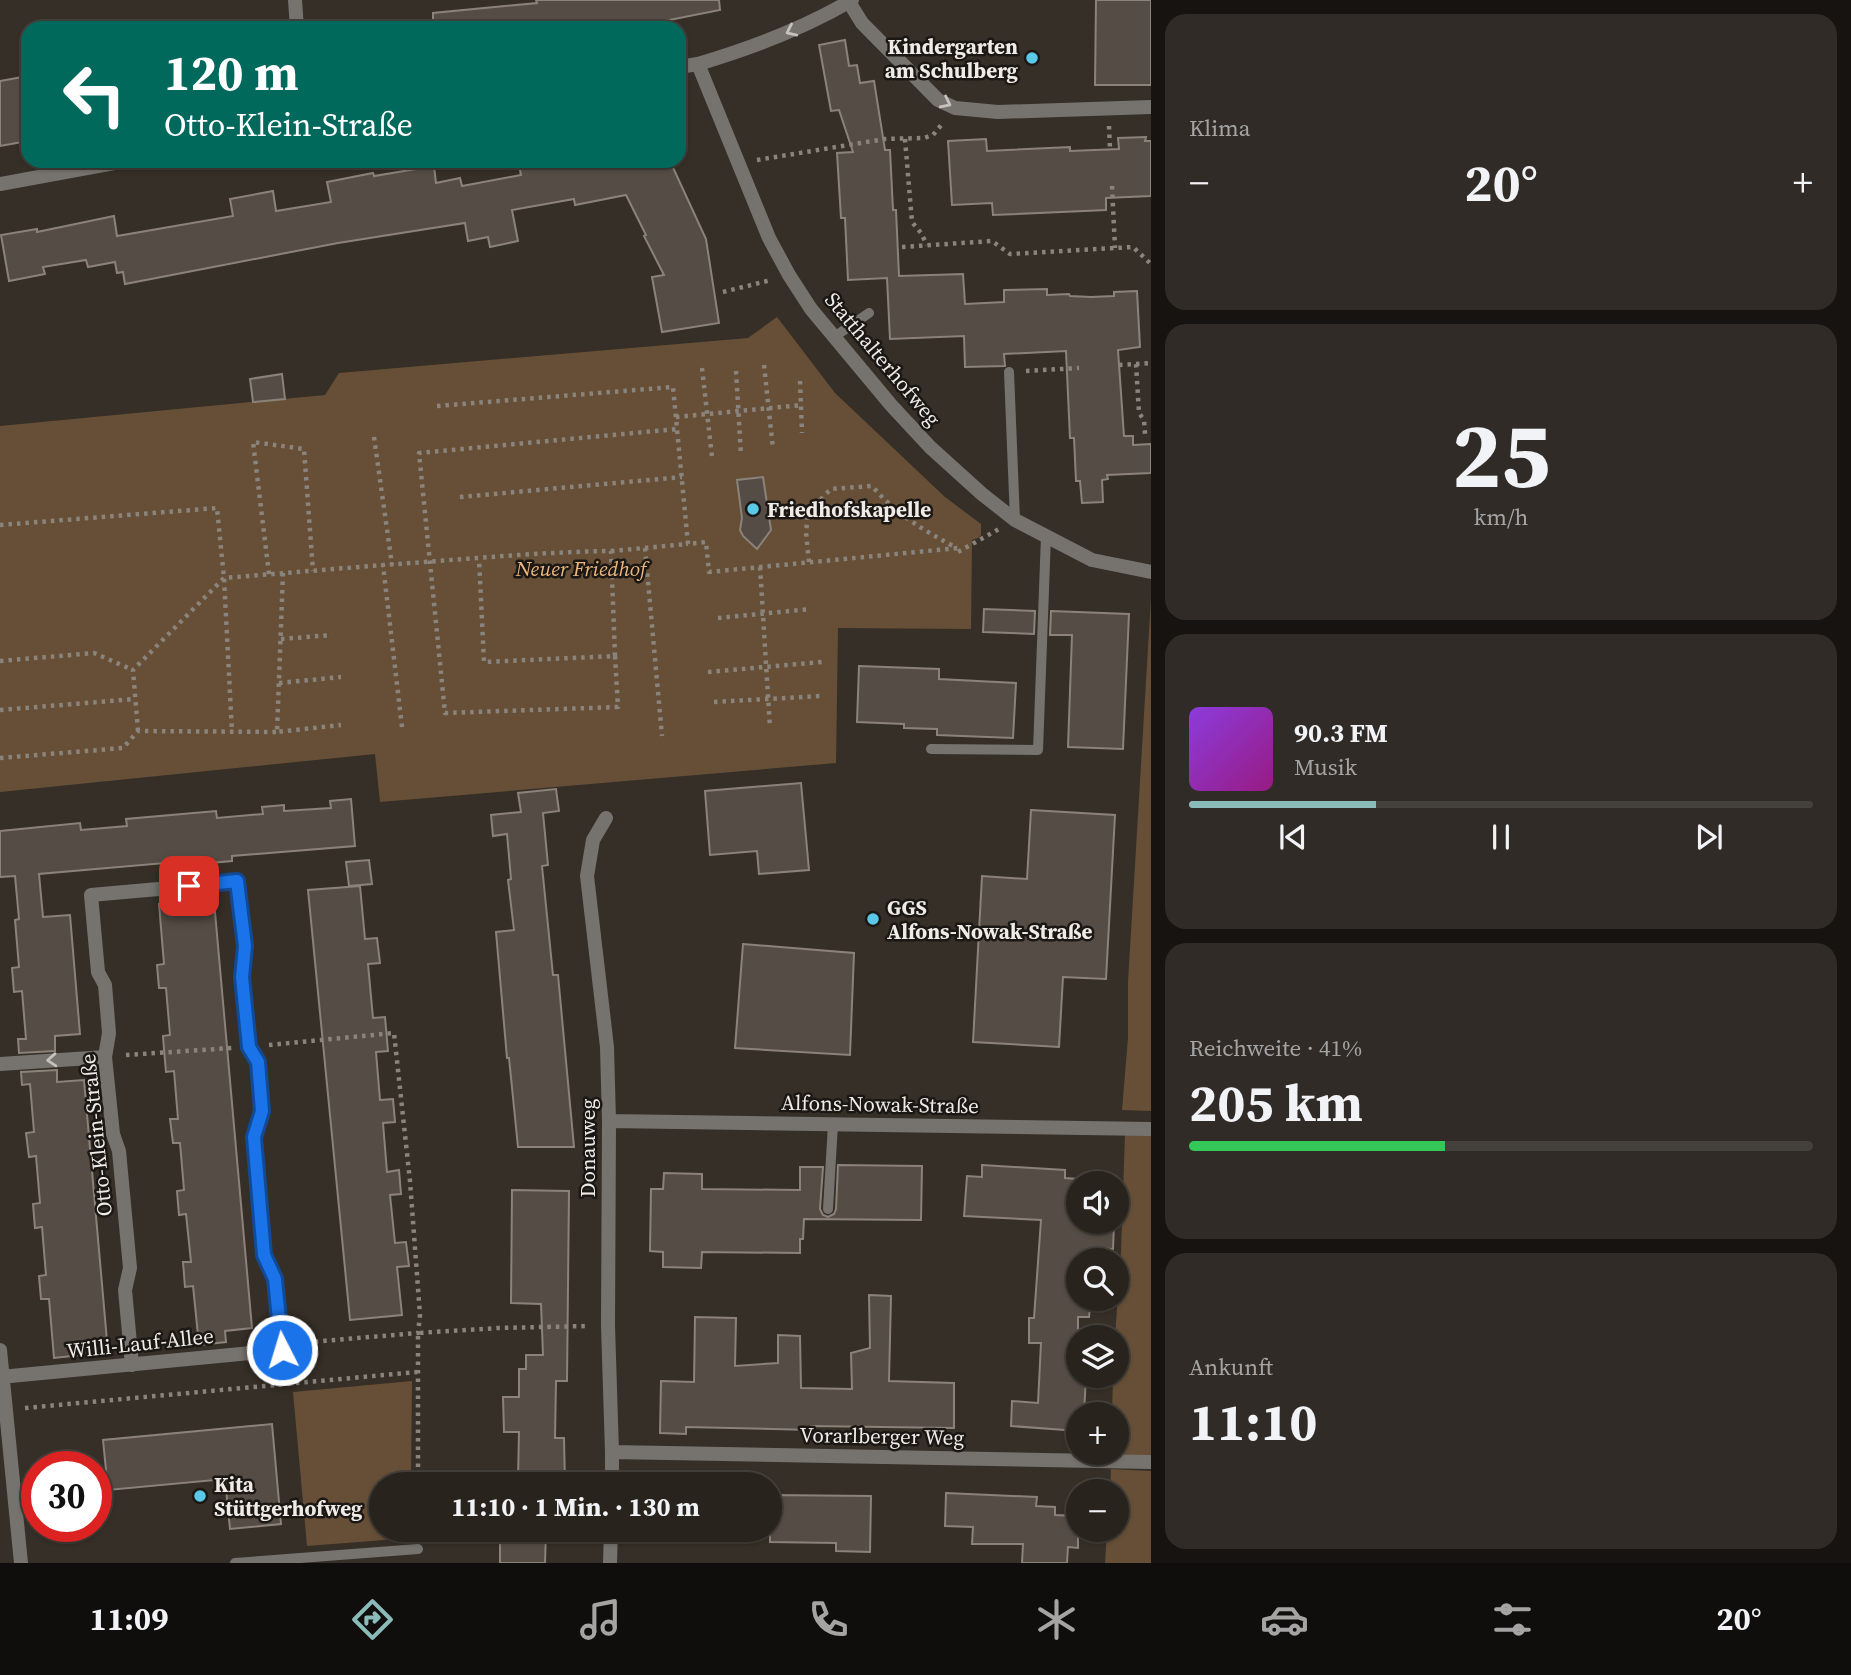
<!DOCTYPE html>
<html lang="de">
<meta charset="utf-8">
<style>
:root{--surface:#28231d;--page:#302b26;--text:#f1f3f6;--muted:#a5a4a4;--line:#44403b;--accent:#8bbbb9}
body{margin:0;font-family:"Source Serif 4",serif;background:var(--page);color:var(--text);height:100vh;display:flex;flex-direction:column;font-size:26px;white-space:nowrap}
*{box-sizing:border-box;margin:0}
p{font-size:23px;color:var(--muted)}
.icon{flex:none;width:38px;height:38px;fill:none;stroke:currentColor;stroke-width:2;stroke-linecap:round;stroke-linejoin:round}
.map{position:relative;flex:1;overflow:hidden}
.panel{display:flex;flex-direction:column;gap:14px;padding:14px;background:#161310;width:700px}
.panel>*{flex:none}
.top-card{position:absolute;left:21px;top:21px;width:665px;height:147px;border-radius:21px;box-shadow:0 2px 5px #0004,0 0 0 2px var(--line);background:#00695c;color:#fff;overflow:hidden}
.tools{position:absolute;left:1066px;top:1171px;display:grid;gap:14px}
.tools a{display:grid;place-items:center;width:63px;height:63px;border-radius:50%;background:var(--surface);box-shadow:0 2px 5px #0004,0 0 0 2px var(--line);font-size:35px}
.speed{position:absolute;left:21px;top:1451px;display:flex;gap:14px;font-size:35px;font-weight:700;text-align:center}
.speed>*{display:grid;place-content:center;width:91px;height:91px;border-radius:50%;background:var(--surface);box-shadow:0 2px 5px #0004,0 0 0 2px var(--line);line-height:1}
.speed .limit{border:10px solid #d22;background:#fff;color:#111}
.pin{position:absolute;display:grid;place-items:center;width:60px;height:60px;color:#fff;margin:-30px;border-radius:14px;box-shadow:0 4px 10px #0006}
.me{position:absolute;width:77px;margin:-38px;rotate:355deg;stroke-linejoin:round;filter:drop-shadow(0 0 5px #0008)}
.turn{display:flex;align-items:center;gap:24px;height:147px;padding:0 28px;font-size:32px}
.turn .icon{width:91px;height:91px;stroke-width:2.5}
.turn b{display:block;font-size:49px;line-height:60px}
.big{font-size:52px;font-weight:700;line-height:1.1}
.panel .card{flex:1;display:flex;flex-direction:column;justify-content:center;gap:10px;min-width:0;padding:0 24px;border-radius:21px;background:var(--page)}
.panel .dial{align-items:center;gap:0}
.dial b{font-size:91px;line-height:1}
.song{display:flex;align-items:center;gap:21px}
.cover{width:84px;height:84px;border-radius:10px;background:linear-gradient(135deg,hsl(270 70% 55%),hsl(310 70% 35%))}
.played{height:7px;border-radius:4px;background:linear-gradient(90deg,var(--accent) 30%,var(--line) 30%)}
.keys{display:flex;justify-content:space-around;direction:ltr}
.heat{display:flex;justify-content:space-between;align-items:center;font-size:38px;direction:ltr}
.charge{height:10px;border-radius:5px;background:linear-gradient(90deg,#34c759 41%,var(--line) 0)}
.trip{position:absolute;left:369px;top:1472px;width:413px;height:70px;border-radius:35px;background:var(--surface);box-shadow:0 2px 5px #0004,0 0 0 2px var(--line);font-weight:700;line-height:70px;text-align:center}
.dock{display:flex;height:112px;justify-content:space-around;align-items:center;background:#100e0c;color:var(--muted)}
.dock .icon{width:49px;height:49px}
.dock .active{color:var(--accent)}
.dock b{font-size:32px;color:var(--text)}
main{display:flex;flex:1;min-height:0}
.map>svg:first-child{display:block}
</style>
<main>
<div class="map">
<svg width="1151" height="1563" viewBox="0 0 1151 1563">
<rect width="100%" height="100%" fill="#362f27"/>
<path fill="#664f36" d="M 777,317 L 835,393 L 945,497 L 981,524 L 981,535 L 978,538 L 972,540 L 971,629 L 838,628 L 836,763 L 380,802 L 375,754 L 0,792 L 0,426 L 325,395 L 339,373 L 748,338 Z
M 1151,598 L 1151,1111 L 1122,1110 L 1128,1038 L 1128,982 Z
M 1125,1134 L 1151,1135 L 1151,1456 L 1110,1454 L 1110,1453 L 1116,1452 L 1116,1414 L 1112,1414 L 1113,1376 L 1116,1376 L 1115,1337 L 1121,1252 Z
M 412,1381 L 411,1484 L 382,1484 L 382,1530 L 411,1530 L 410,1538 L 307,1546 L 293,1392 Z
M 1111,1469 L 1151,1471 L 1151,1563 L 1105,1563 L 1107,1530 L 1116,1530 L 1116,1491 L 1110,1491 Z"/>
<path fill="#554d45" stroke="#8b8279" stroke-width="2" d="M 536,0 L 719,0 L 720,10 L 629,28 L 433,28 L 433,13 L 537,3 Z
M 1096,0 L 1151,0 L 1151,85 L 1095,85 Z
M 845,40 L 849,66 L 857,65 L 860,83 L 874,81 L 885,150 L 890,150 L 893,210 L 896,210 L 899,276 L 963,274 L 965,304 L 1004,302 L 1004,290 L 1047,289 L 1047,295 L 1069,294 L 1070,296 L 1091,297 L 1114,296 L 1114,292 L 1137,291 L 1140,347 L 1118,350 L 1124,436 L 1133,436 L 1133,445 L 1151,444 L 1151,473 L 1107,475 L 1108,479 L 1102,480 L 1103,502 L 1082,503 L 1080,481 L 1076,481 L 1074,438 L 1070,438 L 1066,351 L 1004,354 L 1005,366 L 965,367 L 964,336 L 890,339 L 887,278 L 848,280 L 845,218 L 841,218 L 837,153 L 853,152 L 839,110 L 831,111 L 819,45 Z
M 28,76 L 28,141 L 0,146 L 0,81 Z
M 1146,137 L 1145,141 L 1151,141 L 1151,196 L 1106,198 L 1106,210 L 993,215 L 992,203 L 952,205 L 948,141 L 986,139 L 987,151 L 1070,147 L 1070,151 L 1119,149 L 1118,138 Z
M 542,161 L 670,161 L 706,239 L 719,323 L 662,332 L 652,277 L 664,275 L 644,236 L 646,235 L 626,195 L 575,205 L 574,199 L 512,210 L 518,241 L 490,247 L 488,237 L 468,241 L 465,223 L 338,243 L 125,284 L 123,272 L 117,273 L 115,262 L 88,267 L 86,260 L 43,267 L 45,274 L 9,281 L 1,235 L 37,229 L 37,232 L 114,216 L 117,236 L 233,216 L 230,199 L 273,191 L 276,211 L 331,202 L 327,182 L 373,173 L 374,176 L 434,166 L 436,183 L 460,178 L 462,186 L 521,175 L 519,165 Z
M 282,374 L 285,399 L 253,402 L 250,379 Z
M 763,477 L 771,530 L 757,549 L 743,536 L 740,530 L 742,518 L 737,480 Z
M 984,609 L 1035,611 L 1034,634 L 983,632 Z
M 1051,611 L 1129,614 L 1123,749 L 1068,747 L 1072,635 L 1050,635 Z
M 859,666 L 939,669 L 939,679 L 1016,683 L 1013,738 L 937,735 L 937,729 L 904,728 L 904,724 L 857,722 Z
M 801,783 L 809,870 L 759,874 L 757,851 L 710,855 L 705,791 Z
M 556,789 L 559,811 L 543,813 L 548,865 L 542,866 L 553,975 L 558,975 L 574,1147 L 518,1147 L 509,1058 L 507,1058 L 496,932 L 514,930 L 508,880 L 511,879 L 507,834 L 493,836 L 491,815 L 521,812 L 518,793 Z
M 351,799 L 355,846 L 232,856 L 232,861 L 176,866 L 176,862 L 39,874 L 43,917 L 70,915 L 80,1034 L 55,1036 L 55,1051 L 19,1053 L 18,1039 L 26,1039 L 22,991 L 14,992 L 12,968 L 19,967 L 15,920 L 19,919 L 15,876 L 0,877 L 0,831 L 80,823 L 81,830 L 127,826 L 126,819 L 216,811 L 217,818 L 263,814 L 262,807 L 284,805 L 284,811 L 331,808 L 330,801 Z
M 1031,810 L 1115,815 L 1106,979 L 1063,977 L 1059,1047 L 973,1042 L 982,876 L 1027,879 Z
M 369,860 L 372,884 L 349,886 L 346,862 Z
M 360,886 L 365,939 L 377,938 L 380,963 L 368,964 L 373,1018 L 385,1017 L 388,1051 L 376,1052 L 380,1100 L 393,1099 L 395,1122 L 383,1123 L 387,1172 L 399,1170 L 401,1194 L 390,1195 L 395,1243 L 406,1242 L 409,1266 L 397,1267 L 402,1315 L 350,1320 L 308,890 Z
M 187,902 L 188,914 L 215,912 L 252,1328 L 225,1331 L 226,1342 L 199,1345 L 193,1286 L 185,1287 L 183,1262 L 191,1262 L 186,1214 L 179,1215 L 177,1191 L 184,1190 L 180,1143 L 173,1143 L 170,1119 L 178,1119 L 174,1071 L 166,1072 L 164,1049 L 163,1036 L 170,1035 L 166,988 L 159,988 L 157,965 L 164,964 L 159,904 Z
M 743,944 L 854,953 L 850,1055 L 735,1048 Z
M 57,1070 L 57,1082 L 84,1080 L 107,1341 L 80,1344 L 81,1355 L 54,1358 L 49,1299 L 41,1299 L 39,1276 L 46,1275 L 42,1227 L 35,1228 L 33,1204 L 40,1203 L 36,1156 L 29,1157 L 26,1133 L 34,1132 L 30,1084 L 22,1085 L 21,1072 Z
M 838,1165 L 922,1166 L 921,1220 L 804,1219 L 803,1239 L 800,1239 L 800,1253 L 702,1252 L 701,1268 L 663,1267 L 663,1252 L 650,1251 L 651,1189 L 663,1189 L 664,1173 L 702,1174 L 702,1189 L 800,1190 L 800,1167 L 823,1167 L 820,1209 L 823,1215 L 828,1217 L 834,1214 L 836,1209 Z
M 982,1165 L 1065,1170 L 1065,1178 L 1077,1179 L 1074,1223 L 1114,1225 L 1113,1249 L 1094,1248 L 1093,1260 L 1078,1260 L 1078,1298 L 1091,1298 L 1089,1317 L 1078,1317 L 1078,1376 L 1086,1376 L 1084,1414 L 1078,1414 L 1078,1431 L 1011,1426 L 1012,1401 L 1038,1403 L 1041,1343 L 1029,1343 L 1029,1318 L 1034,1318 L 1041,1220 L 964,1216 L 967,1176 L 982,1177 Z
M 512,1190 L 569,1191 L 567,1381 L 556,1381 L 555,1438 L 564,1438 L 565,1484 L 525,1484 L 525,1479 L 518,1479 L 519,1432 L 504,1432 L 503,1397 L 519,1397 L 519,1369 L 526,1369 L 526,1355 L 543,1355 L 541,1304 L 511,1303 Z
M 869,1295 L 891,1296 L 889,1381 L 954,1383 L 954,1428 L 811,1426 L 811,1430 L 686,1427 L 686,1434 L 660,1433 L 661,1381 L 694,1382 L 695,1317 L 736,1318 L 735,1366 L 778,1363 L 778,1335 L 800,1336 L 801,1388 L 852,1389 L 851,1353 L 870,1348 Z
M 272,1424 L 281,1524 L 230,1529 L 225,1479 L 108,1490 L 103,1440 Z
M 946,1493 L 1037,1497 L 1036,1506 L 1055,1507 L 1055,1515 L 1078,1516 L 1078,1548 L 1068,1547 L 1067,1563 L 1022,1563 L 1023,1544 L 972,1544 L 973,1527 L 945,1526 Z
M 770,1495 L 871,1496 L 870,1552 L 836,1551 L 836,1543 L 770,1542 Z
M 500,1530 L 546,1530 L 545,1563 L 500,1563 Z"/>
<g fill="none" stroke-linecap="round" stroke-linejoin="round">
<path stroke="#8a847d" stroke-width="4.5" stroke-dasharray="3.5 5" stroke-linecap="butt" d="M 1109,126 L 1110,149
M 905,139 L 912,222 L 921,233 L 927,245
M 757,160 L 885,139 L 924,138 L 933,135 L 943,123
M 1112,186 L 1115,248
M 902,247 L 992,241 L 1010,254 L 1133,247 L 1151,264
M 723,292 L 771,280
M 1136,364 L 1139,413 L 1144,420 L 1145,434
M 764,365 L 773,449
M 1119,365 L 1151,363
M 702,368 L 712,457
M 736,371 L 741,455
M 1026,371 L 1079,368
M 800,381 L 802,433
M 437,406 L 673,387 L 688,544 L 706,542 L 709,572 L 958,548 L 958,552 L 999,529
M 676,417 L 802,405
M 374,437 L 392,565
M 460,497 L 682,477
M 0,525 L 217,508 L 224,578 L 232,732
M 645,548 L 662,736
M 611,551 L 688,544
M 809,562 L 806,533 L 808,512 L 831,489 L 872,486 C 897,515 923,530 957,548
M 760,567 L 770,728
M 283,573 L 277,732 L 341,725
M 269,574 L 253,442 L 304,449 L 313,571
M 718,618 L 811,609
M 281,639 L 332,635
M 615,656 L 618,707 L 445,713 L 419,453 L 677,429
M 0,661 L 94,653 L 133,670
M 708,672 L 822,662
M 279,683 L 341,677
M 714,702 L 820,696
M 0,710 L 135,699
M 402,727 L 383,565 C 459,560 535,552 611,551 L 615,656 L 484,662 L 479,559
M 138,731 L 133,670 L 224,578 L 383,565
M 0,758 L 123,748 L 138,731 L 277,732
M 269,1045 L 394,1033 L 410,1181 L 420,1315 L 418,1333 L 298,1343
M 126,1055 L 232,1048
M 25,1408 L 417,1372
M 418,1484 L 418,1333 L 498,1328 L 588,1326"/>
<path stroke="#76736f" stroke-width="10" d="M 834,337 L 869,313
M 1009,372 L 1015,520
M 931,749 L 1038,750 L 1046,536
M 828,1209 L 833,1124
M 235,1563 L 418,1549"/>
<path stroke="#76736f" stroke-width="14" d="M 295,0 L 297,28
M 849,2 L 862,23 L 938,100 L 955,108 L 998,112 L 1151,107
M 698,64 C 752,48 803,29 852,0
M 606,818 L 593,840 L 587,876 L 607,1047 L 609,1121 L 608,1326 L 612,1452 L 612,1484
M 0,1064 L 105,1057
M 609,1121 L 1151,1129
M 0,1350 L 21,1563
M 0,1377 L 282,1350 L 275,1279 L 264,1255 L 255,1137 L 262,1111 L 258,1063 L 249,1047 L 242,977 L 245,946 L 237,882 L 91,895 L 98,972 L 105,985 L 109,1033 L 105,1057 L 113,1134 L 119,1151 L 130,1268 L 125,1290 L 132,1365
M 612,1452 L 1151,1462
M 610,1563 L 611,1530"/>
<path stroke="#76736f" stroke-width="14" d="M 679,67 L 698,64 L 769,238 L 789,275 L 811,309 L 891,405 L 930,447 L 982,494 L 1015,520 L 1092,560 L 1151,572
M 0,184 L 125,161"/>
</g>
<defs><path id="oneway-chevron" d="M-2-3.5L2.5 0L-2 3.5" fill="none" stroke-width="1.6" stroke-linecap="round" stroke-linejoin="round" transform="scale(1.75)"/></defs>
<g stroke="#c5c1bc">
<use href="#oneway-chevron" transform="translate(791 31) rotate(155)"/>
<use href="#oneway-chevron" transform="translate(946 103) rotate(26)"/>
<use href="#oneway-chevron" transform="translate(52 1060) rotate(176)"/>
</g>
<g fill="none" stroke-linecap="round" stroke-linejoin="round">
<g stroke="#114b97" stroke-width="18">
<path id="route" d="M 189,886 L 237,881 L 245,946 L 242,977 L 249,1047 L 258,1062 L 262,1111 L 254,1137 L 264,1255 L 275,1279 L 282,1350"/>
</g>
<use href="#route" stroke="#1a73e8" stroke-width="12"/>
</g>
<g fill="#5ac8e6" stroke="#1b1714" stroke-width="2.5">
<circle cx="1032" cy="58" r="7"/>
<circle cx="753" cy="509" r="7"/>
<circle cx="873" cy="919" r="7"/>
<circle cx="200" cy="1496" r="7"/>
</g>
<g text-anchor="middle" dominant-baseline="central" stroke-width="5" stroke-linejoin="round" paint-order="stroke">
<g font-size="21" font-weight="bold" fill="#f0ebe6" stroke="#1b1714" text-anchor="start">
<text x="1018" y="46" text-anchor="end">Kindergarten<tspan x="1018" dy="24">am Schulberg</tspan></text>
<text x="767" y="509">Friedhofskapelle</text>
<text x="887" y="907">GGS<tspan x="887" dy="24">Alfons-Nowak-Straße</tspan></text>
<text x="214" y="1484">Kita<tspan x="214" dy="24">Stüttgerhofweg</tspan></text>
</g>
<g font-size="21" fill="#f0ebe6" stroke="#1b1714">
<text transform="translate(883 359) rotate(50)">Statthalterhofweg</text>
<text transform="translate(880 1104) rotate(1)">Alfons-Nowak-Straße</text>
<text transform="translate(96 1135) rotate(-96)">Otto-Klein-Straße</text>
<text transform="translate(587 1148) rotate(-90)">Donauweg</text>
<text transform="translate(140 1343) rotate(-6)">Willi-Lauf-Allee</text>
<text transform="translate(882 1436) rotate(1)">Vorarlberger Weg</text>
</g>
<g font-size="21" font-style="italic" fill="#ebb77e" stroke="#1b1714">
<text x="581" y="568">Neuer Friedhof</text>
</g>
</g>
</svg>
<div class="tools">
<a><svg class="icon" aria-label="sound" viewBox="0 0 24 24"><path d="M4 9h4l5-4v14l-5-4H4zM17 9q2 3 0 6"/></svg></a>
<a><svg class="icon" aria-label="search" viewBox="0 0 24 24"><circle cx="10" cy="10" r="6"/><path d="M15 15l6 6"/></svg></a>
<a><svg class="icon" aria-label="layers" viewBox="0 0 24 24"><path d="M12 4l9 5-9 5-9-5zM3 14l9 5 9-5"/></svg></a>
<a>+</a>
<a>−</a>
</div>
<div class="speed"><div class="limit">30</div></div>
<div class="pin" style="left:189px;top:886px;background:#d93025"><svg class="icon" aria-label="arrive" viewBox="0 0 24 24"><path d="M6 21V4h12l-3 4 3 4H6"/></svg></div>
<svg class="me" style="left:282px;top:1350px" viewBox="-20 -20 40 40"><circle r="17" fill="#1a73e8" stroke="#fff" stroke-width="3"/><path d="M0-11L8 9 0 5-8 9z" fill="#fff"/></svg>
<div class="trip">11:10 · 1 Min. · 130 m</div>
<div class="top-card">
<div class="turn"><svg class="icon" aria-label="left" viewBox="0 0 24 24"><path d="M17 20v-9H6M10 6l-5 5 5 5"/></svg><div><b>120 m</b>Otto-Klein-Straße</div></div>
</div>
</div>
<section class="panel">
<div class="card"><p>Klima</p>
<div class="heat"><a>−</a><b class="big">20°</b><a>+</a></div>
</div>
<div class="card dial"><b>25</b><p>km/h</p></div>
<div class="card">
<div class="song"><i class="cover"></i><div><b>90.3 FM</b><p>Musik</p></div></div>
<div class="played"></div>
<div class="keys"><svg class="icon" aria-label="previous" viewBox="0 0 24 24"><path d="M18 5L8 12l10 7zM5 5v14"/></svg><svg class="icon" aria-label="pause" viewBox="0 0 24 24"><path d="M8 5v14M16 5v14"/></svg><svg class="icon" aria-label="next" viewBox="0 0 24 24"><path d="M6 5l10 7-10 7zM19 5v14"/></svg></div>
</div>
<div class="card"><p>Reichweite · 41%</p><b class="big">205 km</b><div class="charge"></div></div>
<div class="card"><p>Ankunft</p><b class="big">11:10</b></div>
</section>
</main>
<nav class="dock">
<b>11:09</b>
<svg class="icon active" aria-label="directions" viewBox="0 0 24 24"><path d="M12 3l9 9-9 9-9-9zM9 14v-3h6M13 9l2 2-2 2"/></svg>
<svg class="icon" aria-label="music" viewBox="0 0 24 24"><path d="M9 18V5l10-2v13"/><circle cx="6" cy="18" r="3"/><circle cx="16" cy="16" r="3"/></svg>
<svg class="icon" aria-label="phone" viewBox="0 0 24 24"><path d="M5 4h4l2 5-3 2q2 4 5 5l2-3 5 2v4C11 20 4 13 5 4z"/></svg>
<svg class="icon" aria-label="climate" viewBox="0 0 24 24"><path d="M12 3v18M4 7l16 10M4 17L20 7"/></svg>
<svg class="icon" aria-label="car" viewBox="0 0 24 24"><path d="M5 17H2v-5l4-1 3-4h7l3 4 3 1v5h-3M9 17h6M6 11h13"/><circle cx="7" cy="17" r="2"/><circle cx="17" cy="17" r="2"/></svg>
<svg class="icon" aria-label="filters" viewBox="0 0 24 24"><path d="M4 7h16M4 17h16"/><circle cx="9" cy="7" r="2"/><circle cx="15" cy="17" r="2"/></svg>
<b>20°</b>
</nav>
